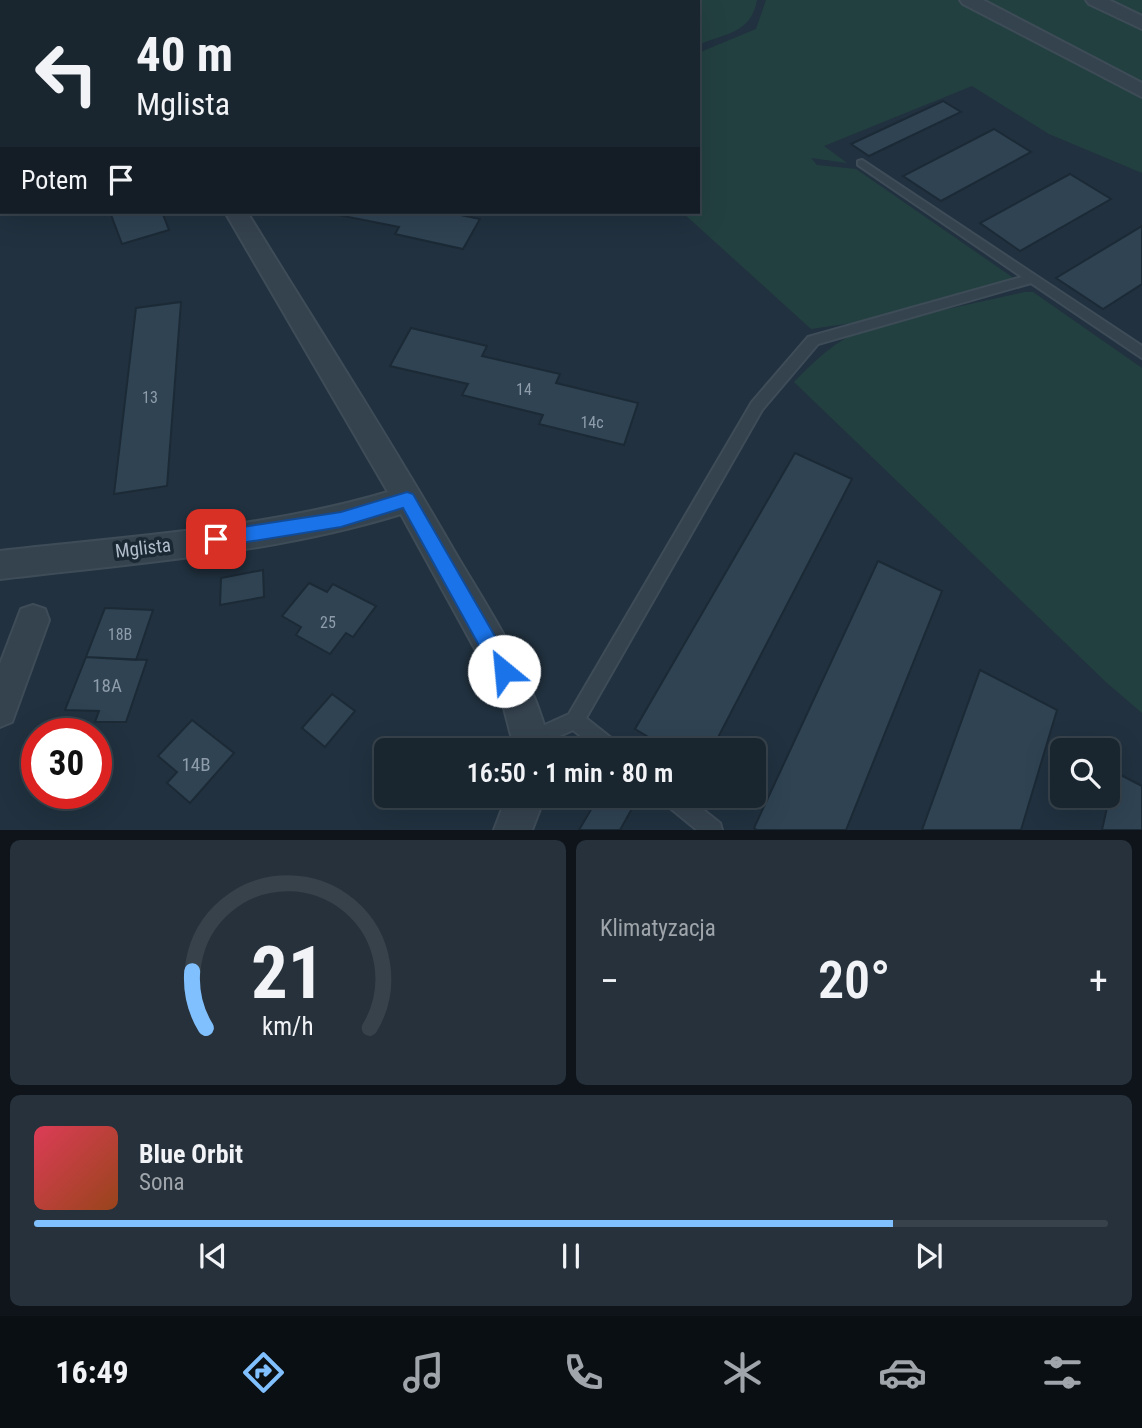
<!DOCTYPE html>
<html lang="pl">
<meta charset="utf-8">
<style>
:root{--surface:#19252f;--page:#26313b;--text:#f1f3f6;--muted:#9fa5aa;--line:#37424b;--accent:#81c0ff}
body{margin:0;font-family:"Roboto Condensed",sans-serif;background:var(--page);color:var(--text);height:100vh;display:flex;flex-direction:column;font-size:26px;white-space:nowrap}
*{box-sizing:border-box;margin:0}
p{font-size:23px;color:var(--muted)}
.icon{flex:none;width:38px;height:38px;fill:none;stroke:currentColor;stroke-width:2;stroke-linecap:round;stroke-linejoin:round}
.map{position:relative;height:830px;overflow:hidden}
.side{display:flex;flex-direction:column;gap:10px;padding:10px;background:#0e141a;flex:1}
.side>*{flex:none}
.guide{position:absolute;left:0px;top:0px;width:700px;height:214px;box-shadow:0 7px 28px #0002,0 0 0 2px var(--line);background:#19252f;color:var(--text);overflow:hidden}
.tools{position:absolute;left:1050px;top:738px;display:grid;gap:14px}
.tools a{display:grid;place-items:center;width:70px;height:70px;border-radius:10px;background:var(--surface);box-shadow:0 7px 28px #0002,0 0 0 2px var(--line);font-size:35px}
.speed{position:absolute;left:21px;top:718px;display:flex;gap:14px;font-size:35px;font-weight:700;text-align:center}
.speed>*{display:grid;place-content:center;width:91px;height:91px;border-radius:50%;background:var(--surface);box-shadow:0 7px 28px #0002,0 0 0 2px var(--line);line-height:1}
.speed .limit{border:10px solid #d22;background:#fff;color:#111}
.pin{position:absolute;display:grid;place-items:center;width:60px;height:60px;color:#fff;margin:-30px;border-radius:14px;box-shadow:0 4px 10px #0006}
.me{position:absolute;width:77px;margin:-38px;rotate:332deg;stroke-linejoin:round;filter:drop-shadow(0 0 5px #0008)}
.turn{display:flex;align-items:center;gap:24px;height:147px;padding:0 21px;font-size:32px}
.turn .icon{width:91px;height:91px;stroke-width:2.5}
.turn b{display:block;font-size:49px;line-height:60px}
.then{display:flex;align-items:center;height:66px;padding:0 21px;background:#0003;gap:14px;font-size:26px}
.big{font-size:52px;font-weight:600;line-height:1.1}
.side .widget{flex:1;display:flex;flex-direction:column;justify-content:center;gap:10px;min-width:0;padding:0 24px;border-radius:10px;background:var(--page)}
.side .dial{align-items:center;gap:0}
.dial svg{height:182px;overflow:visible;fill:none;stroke:var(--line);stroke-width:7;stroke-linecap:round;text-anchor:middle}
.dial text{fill:var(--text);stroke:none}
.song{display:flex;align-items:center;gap:21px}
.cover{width:84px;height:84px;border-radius:10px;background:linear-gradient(135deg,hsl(350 70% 55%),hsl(20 70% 35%))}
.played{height:7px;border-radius:4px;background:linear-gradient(90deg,var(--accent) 80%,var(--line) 80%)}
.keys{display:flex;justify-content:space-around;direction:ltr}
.heat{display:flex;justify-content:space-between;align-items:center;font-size:38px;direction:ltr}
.side .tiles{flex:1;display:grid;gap:10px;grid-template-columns:1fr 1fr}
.widget:last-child{grid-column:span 2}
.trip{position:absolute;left:374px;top:738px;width:392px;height:70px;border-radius:10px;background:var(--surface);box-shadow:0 7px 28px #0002,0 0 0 2px var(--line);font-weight:600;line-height:70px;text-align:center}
.tabs{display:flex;height:112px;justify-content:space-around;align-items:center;background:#0a0f13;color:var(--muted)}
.tabs .icon{width:49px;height:49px}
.tabs .selected{color:var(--accent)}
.tabs b{font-size:32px;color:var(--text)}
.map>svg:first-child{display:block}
</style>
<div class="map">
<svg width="1142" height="830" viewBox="0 0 1142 830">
<rect width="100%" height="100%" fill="#21313f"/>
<path fill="#234040" d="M 419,0 L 757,0 C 751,34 725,33 698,45 L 698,2 Z
M 766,0 L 1142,0 L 1142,173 L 1049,134 L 972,86 L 824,146 L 847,163 L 811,158 L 817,165 L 856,169 L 1015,279 L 852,323 L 811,329 L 682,212 L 698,212 L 698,53 L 756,29 Z
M 1025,292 L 1033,292 L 1142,368 L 1142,713 L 1107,683 L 794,382 C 821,355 838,338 875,325 Z"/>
<path fill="#2f4353" stroke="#1c2a36" stroke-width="2" d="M 287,0 L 406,0 L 287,2 Z
M 943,101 L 961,112 L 869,156 L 851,144 Z
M 994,129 L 1031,152 L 941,201 L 903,176 Z
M 1070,174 L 1111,199 L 1020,251 L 980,223 Z
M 110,212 L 162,212 L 169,230 L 122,244 Z
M 335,212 L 446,212 L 480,219 L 463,249 L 395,234 L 399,227 L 333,214 Z
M 1142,226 L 1142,284 L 1103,309 L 1056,278 Z
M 181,302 L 167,486 L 114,494 L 136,308 Z
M 411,328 L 487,346 L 482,356 L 560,374 L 556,383 L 638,403 L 624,445 L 539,424 L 543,415 L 462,395 L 468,384 L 390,366 Z
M 795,453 L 852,479 L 711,751 L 672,751 L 635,729 Z
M 878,561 L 942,591 L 846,830 L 757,830 L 754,828 Z
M 263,570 L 264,597 L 220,605 L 221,578 Z
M 309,583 L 327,592 L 333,584 L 376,606 L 353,637 L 346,633 L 330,654 L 296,635 L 301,627 L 282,616 Z
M 105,608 L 153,610 L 136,660 L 86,657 Z
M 86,657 L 147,660 L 126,722 L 95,722 L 99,711 L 65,710 Z
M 980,670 L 1057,710 L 1021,830 L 922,830 Z
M 332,694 L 355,711 L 325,747 L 302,728 Z
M 192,720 L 234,753 L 190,803 L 167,783 L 177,772 L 158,756 Z
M 1115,772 L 1142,786 L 1142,830 L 1102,830 Z
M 599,796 L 621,796 L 634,805 L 620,830 L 579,830 Z"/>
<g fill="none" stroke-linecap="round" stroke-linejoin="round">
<g stroke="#3e4c58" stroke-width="4">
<path id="lane" d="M 862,160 L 1142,346 L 1142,358 L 1031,283 L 818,344 L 762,410 L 586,718 L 620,745 L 623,751 L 599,751 L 573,730 L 531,749 L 525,746 L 522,740 L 525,734 L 569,714 L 752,402 L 808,337 L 1022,277 L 858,165 L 858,161 Z
M 662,796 L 686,796 L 720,823 L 722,830 L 697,830 L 664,803 Z"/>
</g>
<g stroke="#3e4c58" stroke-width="4">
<path id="street" d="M 172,0 L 190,0 L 191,2 L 173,2 Z
M 960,0 L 983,0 L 1142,83 L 1142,97 L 963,4 Z
M 1086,0 L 1109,0 L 1142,16 L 1142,29 L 1089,4 Z
M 225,212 L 247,212 C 317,326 390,439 457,556 C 494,618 535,679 551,751 L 515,751 L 504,708 L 491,678 L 401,514 C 271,554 134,563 0,579 L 0,551 C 129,536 263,529 388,492 Z
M 33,605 L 45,609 L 49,620 L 12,722 L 0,727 L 0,664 L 21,609 Z
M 507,796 L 545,796 L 532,830 L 494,830 Z"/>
</g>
<use href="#lane" fill="#35434f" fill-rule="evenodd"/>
<use href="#street" fill="#35434f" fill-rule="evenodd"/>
</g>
<path fill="#1a73e8" stroke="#114b97" stroke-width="2" d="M 407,492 L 413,494 L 511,664 L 513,671 L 511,678 L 504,680 L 497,678 L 403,508 L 341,527 L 216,547 L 210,544 L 207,539 L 210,533 L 216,531 L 341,512 Z"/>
<g text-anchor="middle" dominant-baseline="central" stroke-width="7" stroke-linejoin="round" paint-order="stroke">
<g font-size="16" fill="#8f9dab">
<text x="524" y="389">14</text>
<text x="150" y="397">13</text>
<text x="592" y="422">14c</text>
<text x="328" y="622">25</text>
<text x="120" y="634">18B</text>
</g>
<g font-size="19" fill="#b1bdca" stroke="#1a2834">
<text transform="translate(143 548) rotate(-7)">Mglista</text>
</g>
<g font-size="19" fill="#8f9dab">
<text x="107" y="685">18A</text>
<text x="196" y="764">14B</text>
</g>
</g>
</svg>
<div class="tools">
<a><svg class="icon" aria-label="search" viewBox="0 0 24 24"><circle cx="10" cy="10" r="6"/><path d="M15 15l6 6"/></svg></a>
</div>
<div class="speed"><div class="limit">30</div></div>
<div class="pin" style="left:216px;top:539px;background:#d93025"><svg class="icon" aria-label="arrive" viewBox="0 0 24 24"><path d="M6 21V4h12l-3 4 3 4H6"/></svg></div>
<svg class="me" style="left:504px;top:671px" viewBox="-20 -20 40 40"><circle r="19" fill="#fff"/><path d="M0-13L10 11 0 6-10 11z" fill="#1a73e8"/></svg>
<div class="trip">16:50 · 1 min · 80 m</div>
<div class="guide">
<div class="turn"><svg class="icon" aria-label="left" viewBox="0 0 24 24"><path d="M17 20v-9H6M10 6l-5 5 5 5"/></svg><div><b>40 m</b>Mglista</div></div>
<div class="then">Potem<svg class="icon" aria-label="arrive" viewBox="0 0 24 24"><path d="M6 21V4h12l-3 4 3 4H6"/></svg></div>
</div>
</div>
<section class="side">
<div class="tiles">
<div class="widget dial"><svg viewBox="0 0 100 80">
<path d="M14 69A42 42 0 1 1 86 69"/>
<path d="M14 69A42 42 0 0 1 8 44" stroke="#81c0ff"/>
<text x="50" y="56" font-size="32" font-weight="700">21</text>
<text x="50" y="72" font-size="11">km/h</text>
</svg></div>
<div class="widget"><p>Klimatyzacja</p>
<div class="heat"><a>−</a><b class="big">20°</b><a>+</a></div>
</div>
<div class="widget">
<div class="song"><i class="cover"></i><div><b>Blue Orbit</b><p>Sona</p></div></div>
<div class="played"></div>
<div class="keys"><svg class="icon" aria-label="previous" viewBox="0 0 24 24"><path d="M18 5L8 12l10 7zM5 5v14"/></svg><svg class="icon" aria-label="pause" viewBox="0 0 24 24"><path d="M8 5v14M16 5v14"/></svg><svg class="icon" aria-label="next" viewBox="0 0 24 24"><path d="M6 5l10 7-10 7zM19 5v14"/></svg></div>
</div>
</div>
</section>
<nav class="tabs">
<b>16:49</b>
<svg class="icon selected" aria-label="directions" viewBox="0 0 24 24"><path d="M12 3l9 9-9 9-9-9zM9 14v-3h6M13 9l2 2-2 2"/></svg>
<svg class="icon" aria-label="music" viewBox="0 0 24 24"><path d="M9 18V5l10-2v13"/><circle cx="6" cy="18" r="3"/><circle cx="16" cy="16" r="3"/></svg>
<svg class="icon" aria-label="phone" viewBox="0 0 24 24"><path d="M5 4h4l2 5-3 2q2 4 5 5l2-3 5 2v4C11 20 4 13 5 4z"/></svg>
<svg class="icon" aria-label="climate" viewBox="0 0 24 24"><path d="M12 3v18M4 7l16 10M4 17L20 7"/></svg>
<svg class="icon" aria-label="car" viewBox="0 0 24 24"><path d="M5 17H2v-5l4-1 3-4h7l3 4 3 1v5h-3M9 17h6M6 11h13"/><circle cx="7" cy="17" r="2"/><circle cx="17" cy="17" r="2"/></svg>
<svg class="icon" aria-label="filters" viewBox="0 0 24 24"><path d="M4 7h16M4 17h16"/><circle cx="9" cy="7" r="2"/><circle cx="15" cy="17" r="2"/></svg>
</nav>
